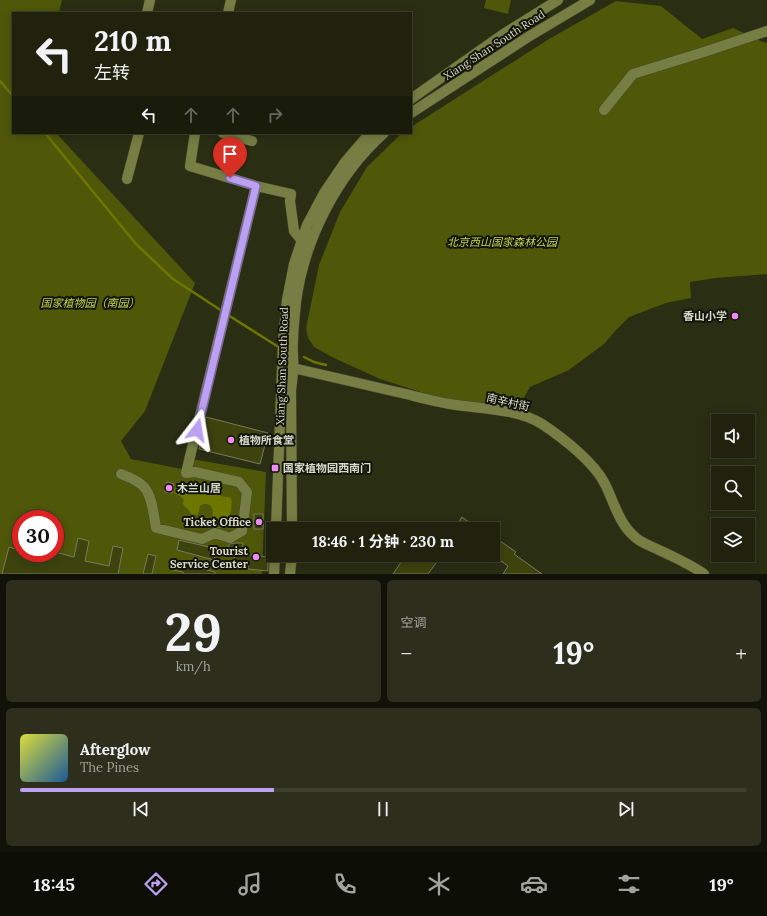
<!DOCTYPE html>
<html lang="zh">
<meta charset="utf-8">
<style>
:root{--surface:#20220e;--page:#2d2f1c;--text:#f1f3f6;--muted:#a2a49e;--line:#3d3f2e;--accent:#bca0f2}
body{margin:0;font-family:Lora,"Noto Sans SC",serif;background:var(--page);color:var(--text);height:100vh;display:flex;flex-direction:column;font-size:15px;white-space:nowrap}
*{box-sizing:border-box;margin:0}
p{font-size:13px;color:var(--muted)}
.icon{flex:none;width:22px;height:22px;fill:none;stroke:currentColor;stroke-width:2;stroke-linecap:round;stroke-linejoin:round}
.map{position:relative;height:574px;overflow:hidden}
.drawer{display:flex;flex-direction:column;gap:6px;padding:6px;background:#121308;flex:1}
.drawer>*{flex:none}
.hud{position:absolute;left:12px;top:12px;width:400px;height:122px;border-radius:0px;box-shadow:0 2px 10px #0003,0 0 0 1px var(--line);background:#20220e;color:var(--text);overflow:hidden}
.fabs{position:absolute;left:711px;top:414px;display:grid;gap:8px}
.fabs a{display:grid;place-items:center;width:44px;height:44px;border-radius:0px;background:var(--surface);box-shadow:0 2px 10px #0003,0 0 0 1px var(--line);font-size:20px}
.speed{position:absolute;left:12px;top:510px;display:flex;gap:8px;font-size:20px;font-weight:700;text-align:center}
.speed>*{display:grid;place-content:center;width:52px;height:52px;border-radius:50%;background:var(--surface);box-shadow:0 2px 10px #0003,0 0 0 1px var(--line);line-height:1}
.speed .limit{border:6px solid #d22;background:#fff;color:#111}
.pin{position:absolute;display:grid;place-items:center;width:34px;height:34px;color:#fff;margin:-41px -17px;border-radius:50% 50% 50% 0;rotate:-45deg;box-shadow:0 0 4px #0007}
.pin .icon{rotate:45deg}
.me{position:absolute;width:44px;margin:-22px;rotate:14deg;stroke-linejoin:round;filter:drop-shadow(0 0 3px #0008)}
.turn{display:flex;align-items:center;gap:14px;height:84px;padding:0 16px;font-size:18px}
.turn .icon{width:52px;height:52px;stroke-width:2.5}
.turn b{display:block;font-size:28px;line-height:34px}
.lanes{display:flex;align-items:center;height:38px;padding:0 16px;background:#0003;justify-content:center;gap:20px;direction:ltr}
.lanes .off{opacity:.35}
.big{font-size:30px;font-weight:700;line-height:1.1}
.drawer .card{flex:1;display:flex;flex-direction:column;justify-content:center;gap:6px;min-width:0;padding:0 14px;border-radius:6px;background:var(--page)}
.drawer .dial{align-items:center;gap:0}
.dial b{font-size:52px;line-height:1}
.song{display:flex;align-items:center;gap:12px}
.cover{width:48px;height:48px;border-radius:6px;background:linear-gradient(135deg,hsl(60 70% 55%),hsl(210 70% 35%))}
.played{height:4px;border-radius:2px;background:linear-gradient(90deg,var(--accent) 35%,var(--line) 35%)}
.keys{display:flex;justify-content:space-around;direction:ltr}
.heat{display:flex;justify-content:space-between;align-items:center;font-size:22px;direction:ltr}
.drawer .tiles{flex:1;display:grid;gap:6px;grid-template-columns:1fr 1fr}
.card:last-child{grid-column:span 2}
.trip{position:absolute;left:266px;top:522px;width:234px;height:40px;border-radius:0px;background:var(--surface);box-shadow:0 2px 10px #0003,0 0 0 1px var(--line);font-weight:700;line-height:40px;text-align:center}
.dock{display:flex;height:64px;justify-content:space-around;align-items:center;background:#0d0e06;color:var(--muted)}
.dock .icon{width:28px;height:28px}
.dock .on{color:var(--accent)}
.dock b{font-size:18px;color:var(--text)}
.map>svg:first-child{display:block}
</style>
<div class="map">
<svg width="767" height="574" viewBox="0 0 767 574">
<rect width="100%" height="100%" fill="#2a2e13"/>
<path fill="#4f5709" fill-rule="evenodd" d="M 0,0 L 62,0 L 59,13 L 13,13 L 13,133 L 56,133 L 195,283 L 145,411 L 121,441 L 131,459 L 182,469 L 186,458 L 266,472 L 262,574 L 0,574 ZM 21,519 L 55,519 L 55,553 L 21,553 Z
M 486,0 L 511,0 L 508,14 L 484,8 Z
M 616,1 L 661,6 L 702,39 L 733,28 L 763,42 L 767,43 L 767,274 L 715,278 L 690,282 L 691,298 L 666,303 L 629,317 L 617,329 L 604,344 L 569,370 L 530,387 L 516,412 L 433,396 L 380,379 L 334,358 L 314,347 L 308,338 L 306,328 L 319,265 L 340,212 L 367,167 L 402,133 L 411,133 L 411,127 L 549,39 Z"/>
<path fill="#6c7600" d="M 180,485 L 188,486 L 202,493 L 207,493 L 208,491 L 216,492 L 223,497 L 228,497 L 231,498 C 233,504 230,518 227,524 C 225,526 222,528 219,529 L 216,522 L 213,520 C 212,514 215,505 206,504 C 204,504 202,504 200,506 C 199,509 199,513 197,515 L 191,514 C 189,509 187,509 184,506 C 180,500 186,505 183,499 C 181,496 176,494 174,493 L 174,489 Z"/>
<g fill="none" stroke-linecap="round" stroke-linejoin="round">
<path stroke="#6c7600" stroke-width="2.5" d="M 0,81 L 13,96
M 45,133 L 136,244 L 173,279 L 222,311
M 228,315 L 277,346
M 304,357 L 314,362 L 326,365"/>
</g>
<path fill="#3d430d" stroke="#767b5e" d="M 206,417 L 268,433 L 260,464 L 199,449 Z
M 167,482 L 174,484 L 172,493 L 165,492 Z
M 254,514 L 263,514 L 263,529 L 254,529 Z
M 462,517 L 478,529 L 454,529 Z
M 493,536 L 516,552 L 514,554 L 542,574 L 503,574 L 508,566 L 498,559 L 493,559 Z
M 78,538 L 89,541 L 85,561 L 109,566 L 113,546 L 123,548 L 118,574 L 2,574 L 9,547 L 21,551 L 21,553 L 55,553 L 55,552 L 74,557 Z
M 179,540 L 217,549 L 214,560 L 177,550 Z
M 235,543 L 243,543 L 242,554 L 268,557 L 268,571 L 248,569 L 248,565 L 235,564 L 234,555 L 229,555 L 229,544 Z
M 148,554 L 156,556 L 152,574 L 143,574 Z
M 406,555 L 442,555 L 428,574 L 393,574 Z
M 171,561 L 215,572 L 215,574 L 183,574 L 183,572 L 169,569 Z"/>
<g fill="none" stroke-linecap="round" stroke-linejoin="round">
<g stroke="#464a30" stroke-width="11">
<path id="minor" d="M 147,13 L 150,0
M 228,13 L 231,0
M 411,99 L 502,35 L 558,0
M 604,110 L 633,74 L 704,52 L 767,31
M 411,113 L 528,37 L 590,0
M 195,133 L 190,166 L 256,186 L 291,194 L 290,201 L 294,231 L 302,241
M 223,133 L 252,141
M 127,179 L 139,133
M 293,368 C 328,376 362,384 397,392 C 415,396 432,401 450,404 C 480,409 516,408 542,424 C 563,438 594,462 605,484 C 614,502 619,524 635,537 C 641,543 651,546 659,550 C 674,557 690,564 704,574
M 121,474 C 129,477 137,480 143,486 C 152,494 154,516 156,528 L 202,539 L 215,533 L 230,538 L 242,531 L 247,492 L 239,482 L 195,472 L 186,473 L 256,186
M 276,529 L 283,341 L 287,300 L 294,264 L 307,225 L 324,193 L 345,162 L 370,133
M 292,529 L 291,390 C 292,383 293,376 293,369 C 294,360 292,351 293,342 C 293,329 295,315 296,302 C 304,240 337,175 384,133
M 274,574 L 275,555
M 290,574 L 292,555"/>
</g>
<use href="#minor" stroke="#767e43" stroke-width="10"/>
</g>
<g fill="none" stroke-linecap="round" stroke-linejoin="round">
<g stroke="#7a689d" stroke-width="10">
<path id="route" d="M 197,430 L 256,186 L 230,178"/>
</g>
<use href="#route" stroke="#bca0f2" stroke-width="7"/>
</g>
<g fill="#f08bf5" stroke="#131509" stroke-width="1.5">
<circle cx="735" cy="316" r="4"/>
<circle cx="231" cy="440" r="4"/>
<rect x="271" y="464" width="8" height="8" rx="2"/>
<circle cx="169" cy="488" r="4"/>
<circle cx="259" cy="522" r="4"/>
<circle cx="256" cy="557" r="4"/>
</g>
<g text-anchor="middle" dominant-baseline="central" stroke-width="4" stroke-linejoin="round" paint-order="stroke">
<g font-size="11" fill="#d8dbcb" stroke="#131509">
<text transform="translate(494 45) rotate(-33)">Xiang Shan South Road</text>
<text transform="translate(282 366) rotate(-88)">Xiang Shan South Road</text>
<text transform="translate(508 402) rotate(13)">南辛村街</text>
</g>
<g font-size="11" font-style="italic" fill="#c3d250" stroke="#131509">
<text x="502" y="242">北京西山国家森林公园</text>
<text x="90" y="303">国家植物园（南园）</text>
</g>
<g font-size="11" font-weight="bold" fill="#d8dbcb" stroke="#131509" text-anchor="end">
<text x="727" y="316">香山小学</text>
<text x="239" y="440" text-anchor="start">植物所食堂</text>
<text x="283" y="468" text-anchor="start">国家植物园西南门</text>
<text x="177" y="488" text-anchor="start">木兰山居</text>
<text x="251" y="522">Ticket Office</text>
<text x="248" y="551">Tourist<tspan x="248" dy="13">Service Center</tspan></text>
</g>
</g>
</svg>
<div class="fabs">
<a><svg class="icon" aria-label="sound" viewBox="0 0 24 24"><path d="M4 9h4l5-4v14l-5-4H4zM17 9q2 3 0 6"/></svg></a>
<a><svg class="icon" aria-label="search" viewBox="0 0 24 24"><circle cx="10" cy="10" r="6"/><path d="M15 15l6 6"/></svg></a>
<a><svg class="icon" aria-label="layers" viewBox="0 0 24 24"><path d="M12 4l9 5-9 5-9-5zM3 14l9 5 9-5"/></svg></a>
</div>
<div class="speed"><div class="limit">30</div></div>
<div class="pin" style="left:230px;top:178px;background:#d93025"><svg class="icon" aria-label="arrive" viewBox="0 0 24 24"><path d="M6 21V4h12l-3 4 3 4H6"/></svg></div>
<svg class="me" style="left:197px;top:430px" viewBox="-20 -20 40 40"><path d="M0-17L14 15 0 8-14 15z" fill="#bca0f2" stroke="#fff" stroke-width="4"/></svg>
<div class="trip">18:46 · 1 分钟 · 230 m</div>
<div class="hud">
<div class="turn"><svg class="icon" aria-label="left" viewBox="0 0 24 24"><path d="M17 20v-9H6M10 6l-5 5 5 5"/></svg><div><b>210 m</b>左转</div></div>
<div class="lanes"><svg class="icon" aria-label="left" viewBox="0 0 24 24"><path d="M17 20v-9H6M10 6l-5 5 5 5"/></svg><svg class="icon off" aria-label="ahead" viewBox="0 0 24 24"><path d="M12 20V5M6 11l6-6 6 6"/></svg><svg class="icon off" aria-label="ahead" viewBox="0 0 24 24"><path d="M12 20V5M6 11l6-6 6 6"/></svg><svg class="icon off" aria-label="right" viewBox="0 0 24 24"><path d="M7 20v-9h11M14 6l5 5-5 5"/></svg></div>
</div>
</div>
<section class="drawer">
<div class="tiles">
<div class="card dial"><b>29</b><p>km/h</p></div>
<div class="card"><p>空调</p>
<div class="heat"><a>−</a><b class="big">19°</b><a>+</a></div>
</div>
<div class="card">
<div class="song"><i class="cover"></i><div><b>Afterglow</b><p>The Pines</p></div></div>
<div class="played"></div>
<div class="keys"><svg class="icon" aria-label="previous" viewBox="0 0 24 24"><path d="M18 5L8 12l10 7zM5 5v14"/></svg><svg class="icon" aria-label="pause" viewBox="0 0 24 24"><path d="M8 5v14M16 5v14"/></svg><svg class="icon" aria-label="next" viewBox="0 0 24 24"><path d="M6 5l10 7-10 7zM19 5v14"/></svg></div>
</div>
</div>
</section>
<nav class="dock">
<b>18:45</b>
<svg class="icon on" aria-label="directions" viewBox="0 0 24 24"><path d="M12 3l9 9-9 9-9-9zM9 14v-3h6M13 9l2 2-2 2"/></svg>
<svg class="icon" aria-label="music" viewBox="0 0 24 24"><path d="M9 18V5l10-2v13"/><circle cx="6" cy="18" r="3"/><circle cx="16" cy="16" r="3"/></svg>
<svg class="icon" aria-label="phone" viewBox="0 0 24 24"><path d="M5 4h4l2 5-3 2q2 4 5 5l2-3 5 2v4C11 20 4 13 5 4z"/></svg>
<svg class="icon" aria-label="climate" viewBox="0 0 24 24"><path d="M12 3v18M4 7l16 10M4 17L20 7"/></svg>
<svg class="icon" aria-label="car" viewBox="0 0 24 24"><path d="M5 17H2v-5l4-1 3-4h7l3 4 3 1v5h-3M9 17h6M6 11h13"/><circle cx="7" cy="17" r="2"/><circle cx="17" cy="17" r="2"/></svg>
<svg class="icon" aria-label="filters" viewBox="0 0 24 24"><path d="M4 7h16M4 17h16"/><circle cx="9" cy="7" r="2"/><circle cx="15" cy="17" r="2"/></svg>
<b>19°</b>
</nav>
